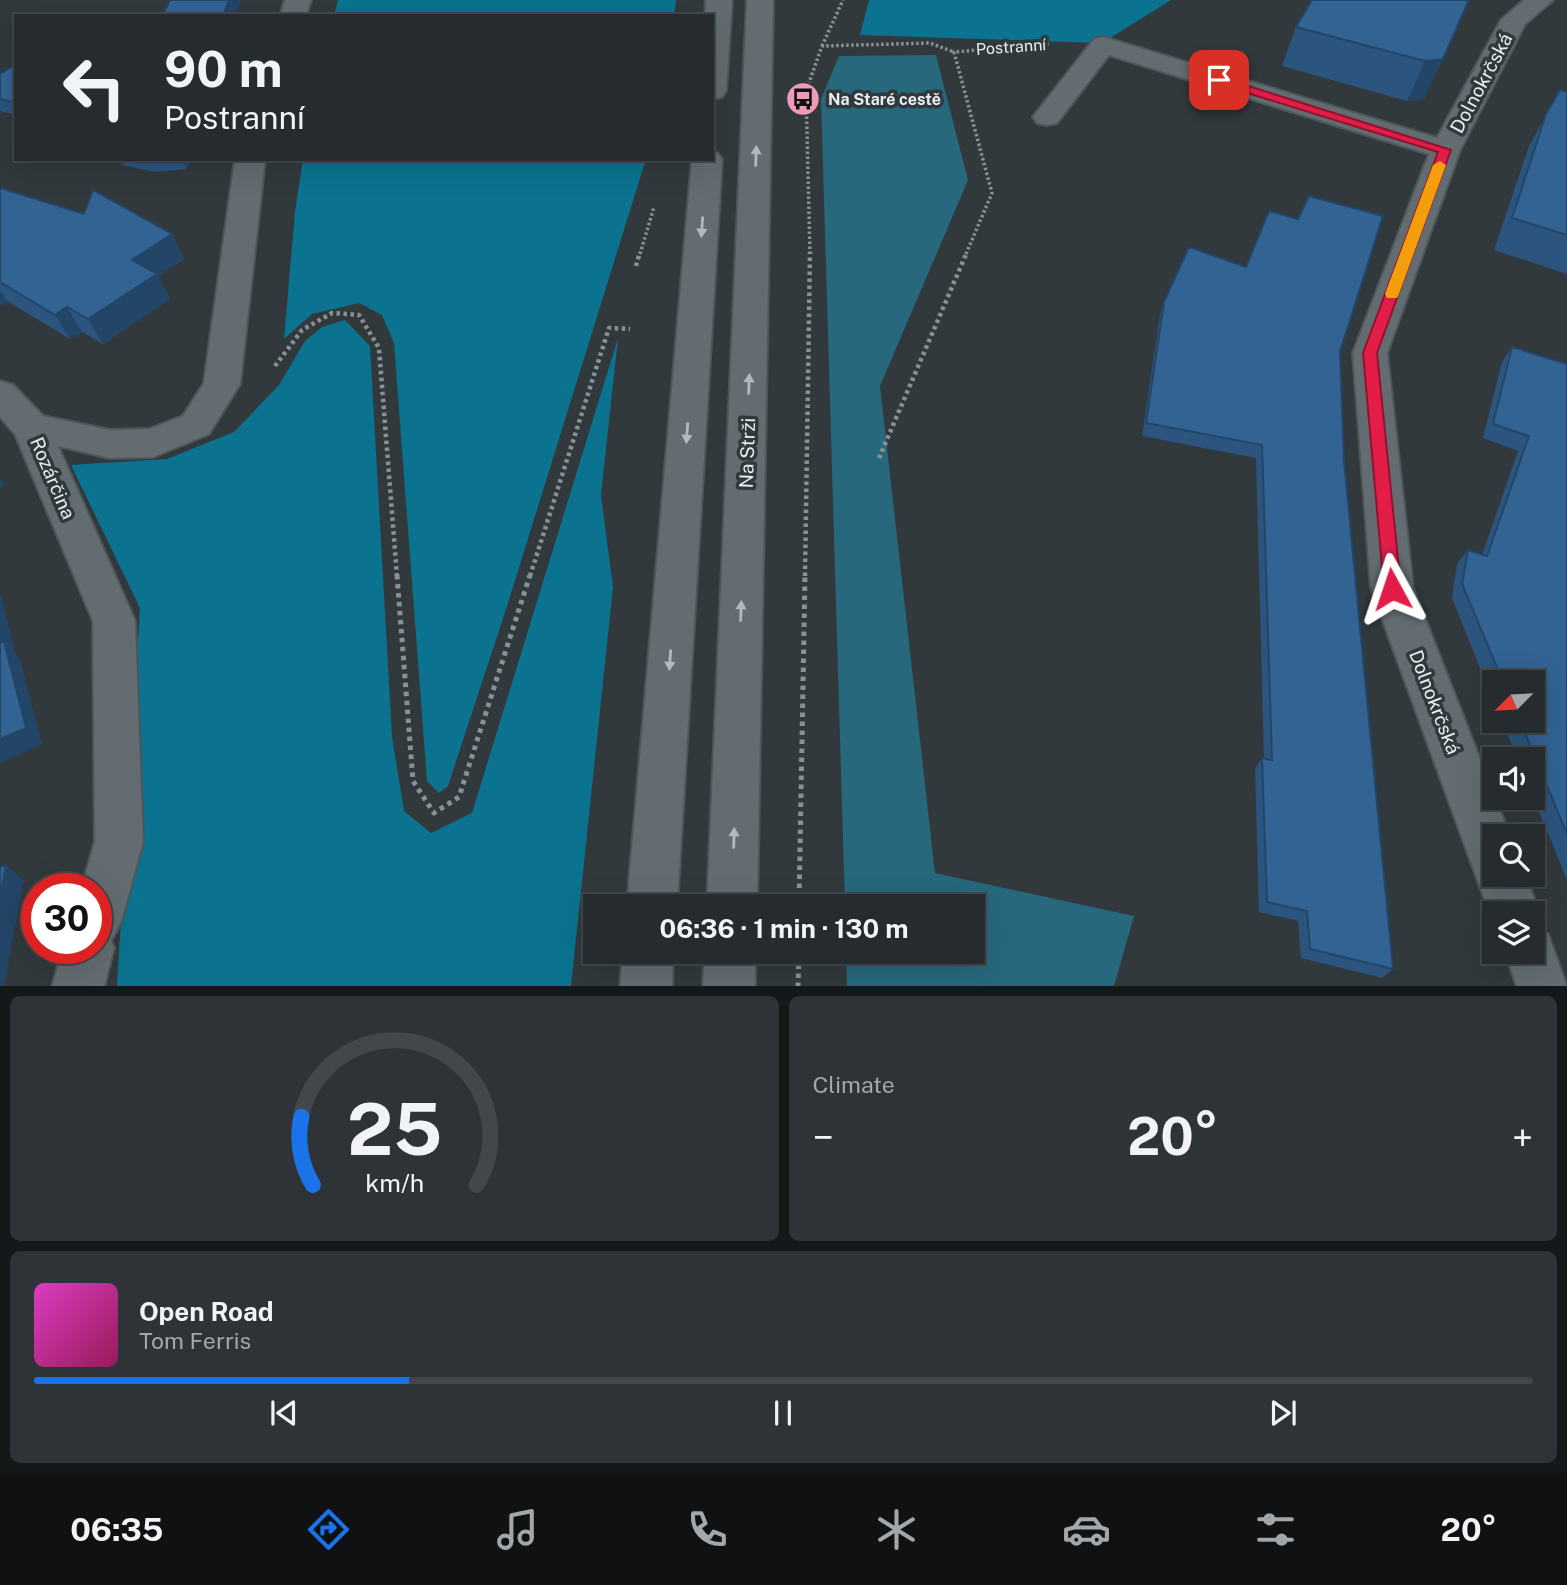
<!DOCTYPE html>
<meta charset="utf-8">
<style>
:root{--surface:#252b2e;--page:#2d3336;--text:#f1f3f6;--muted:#a3a7aa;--line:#42474a;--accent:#1a73e8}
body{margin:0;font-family:"Public Sans",sans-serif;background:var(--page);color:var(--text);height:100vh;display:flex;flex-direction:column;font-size:26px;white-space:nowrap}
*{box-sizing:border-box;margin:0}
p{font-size:23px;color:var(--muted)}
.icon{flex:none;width:38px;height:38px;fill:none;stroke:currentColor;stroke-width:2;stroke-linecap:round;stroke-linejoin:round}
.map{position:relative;height:986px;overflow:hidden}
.sheet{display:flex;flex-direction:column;gap:10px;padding:10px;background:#141819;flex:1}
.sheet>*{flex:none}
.guide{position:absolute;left:14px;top:14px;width:700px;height:147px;border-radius:0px;box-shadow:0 7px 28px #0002,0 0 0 2px var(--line);background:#252b2e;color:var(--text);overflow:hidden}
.needle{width:46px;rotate:246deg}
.buttons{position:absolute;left:1482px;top:670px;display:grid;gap:14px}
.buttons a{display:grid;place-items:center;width:63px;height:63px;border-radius:0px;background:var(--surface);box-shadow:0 7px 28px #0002,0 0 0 2px var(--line);font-size:35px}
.speed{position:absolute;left:21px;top:873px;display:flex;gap:14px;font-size:35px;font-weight:700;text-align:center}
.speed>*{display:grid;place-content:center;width:91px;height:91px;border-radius:50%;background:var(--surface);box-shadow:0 7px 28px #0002,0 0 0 2px var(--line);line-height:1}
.speed .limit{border:10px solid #d22;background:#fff;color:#111}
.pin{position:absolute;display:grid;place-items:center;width:60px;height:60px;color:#fff;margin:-30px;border-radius:14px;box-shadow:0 4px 10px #0006}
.me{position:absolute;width:77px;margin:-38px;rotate:355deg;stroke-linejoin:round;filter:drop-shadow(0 0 5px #0008)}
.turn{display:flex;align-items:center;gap:24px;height:147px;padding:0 35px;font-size:32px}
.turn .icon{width:91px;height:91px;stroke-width:2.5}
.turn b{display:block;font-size:49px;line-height:60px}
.big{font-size:52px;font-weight:700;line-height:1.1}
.sheet .tile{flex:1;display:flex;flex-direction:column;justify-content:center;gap:10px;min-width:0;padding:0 24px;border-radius:10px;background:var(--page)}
.sheet .dial{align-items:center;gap:0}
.dial svg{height:182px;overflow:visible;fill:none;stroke:var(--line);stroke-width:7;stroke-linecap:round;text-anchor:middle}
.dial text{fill:var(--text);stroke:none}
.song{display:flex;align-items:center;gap:21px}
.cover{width:84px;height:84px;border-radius:10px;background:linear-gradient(135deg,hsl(310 70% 55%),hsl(330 70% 35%))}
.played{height:7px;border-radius:4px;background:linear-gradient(90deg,var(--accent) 25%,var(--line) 25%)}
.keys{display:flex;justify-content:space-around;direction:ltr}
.heat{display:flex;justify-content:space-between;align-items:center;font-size:38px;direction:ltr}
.sheet .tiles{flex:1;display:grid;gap:10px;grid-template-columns:1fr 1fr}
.tile:last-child{grid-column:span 2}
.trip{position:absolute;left:583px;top:894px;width:402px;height:70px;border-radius:0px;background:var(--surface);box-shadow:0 7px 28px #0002,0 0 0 2px var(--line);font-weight:700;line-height:70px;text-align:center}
.menu{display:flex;height:112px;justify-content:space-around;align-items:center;background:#0f1112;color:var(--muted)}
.menu .icon{width:49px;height:49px}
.menu .current{color:var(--accent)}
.menu b{font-size:32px;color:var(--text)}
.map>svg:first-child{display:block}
</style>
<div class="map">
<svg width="1567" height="987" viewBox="0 0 1567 987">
<rect width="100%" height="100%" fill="#31393d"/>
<path fill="#27687d" d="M 936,55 L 968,180 L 880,386 L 935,873 L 1134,916 L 1114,986 L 847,986 L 846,952 L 973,952 L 973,906 L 845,906 L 821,99 L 839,56 Z"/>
<path fill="#0b738f" d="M 338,0 L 676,0 L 674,16 L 334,16 Z
M 869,0 L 1171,0 L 1102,43 L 860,35 Z
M 303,159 L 646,159 L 508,603 L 448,786 L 439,793 L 427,781 L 394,343 L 382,315 L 359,303 L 312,314 L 284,339 L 295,212 Z
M 345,320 L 370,346 L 392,737 L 404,811 L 431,833 L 472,813 L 618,338 L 601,495 L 613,587 L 571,986 L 117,986 L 140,608 L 71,465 L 167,459 L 234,432 L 279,385 L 305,341 L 322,327 Z"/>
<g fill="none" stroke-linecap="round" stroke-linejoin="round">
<g stroke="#4e5659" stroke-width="4">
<path id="minor" d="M 285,0 L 311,0 L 306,16 L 280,16 Z
M 706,0 L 732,0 L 726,91 L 722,97 L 712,99 L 712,16 L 705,16 Z
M 747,0 L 773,0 L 757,906 L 707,906 Z
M 1524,0 L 1553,0 L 1525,24 L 1460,150 L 1387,353 L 1413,588 L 1510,836 L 1494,836 L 1494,875 L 1525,875 L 1540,914 L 1534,928 L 1548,934 L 1567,987 L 1517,987 L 1505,952 L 1533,952 L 1533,914 L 1494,914 L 1494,925 L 1371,588 L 1353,353 L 1429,154 L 1109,55 L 1057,123 L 1047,125 L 1037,123 L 1033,117 L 1094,39 L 1103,37 L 1437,138 L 1501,20 Z
M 712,151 L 717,153 L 722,159 L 677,906 L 627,906 L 692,159 L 712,159 Z
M 235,159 L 265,159 L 240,384 L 209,434 L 153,457 L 110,458 L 58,446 L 135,621 L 143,842 L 121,922 L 111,941 L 114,948 L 104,987 L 52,987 L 63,948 L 96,948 L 96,889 L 81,889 L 95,842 L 93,621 L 15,434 L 0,417 L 0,381 L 13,385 L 43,416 L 110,430 L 149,429 L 183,416 L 204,383 Z
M 623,952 L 673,952 L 672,987 L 620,987 Z
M 705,952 L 755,952 L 755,987 L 703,987 Z"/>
</g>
<path stroke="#8a9194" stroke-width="3.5" stroke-dasharray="2.5 2.5" stroke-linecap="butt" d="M 822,46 L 843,0
M 640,254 L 654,207
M 810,254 L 806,91 L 822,46 L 930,43 L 954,52
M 966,254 L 992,193 L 954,52 L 1051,44"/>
<path stroke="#8a9194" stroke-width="4.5" stroke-dasharray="3.5 3.5" stroke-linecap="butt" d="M 636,266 L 640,252
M 275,366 L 302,330 L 332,313 L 359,315 L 379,348 L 397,576
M 879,458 L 967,252
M 530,576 L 609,328 L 630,329
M 805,576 L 810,252"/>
<path stroke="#8a9194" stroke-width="5" stroke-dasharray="4.5 4.5" stroke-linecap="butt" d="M 397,575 L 413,781 L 434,813 L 459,797 L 530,575
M 799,906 L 805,575
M 798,987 L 799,952"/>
<use href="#minor" fill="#636d71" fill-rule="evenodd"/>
</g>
<path fill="#2b557e" d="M 1469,0 L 1424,99 L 1407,101 L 1282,66 L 1296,27 Z
M 16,64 L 16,115 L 0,111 L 0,74 Z
M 1560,90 L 1567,92 L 1567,274 L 1494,250 L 1529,146 Z
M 121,159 L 190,159 L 187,169 L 154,172 L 123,165 Z
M 0,188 L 84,214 L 172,234 L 184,259 L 158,276 L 170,299 L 103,344 L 82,332 L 70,339 L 7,301 L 0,306 Z
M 1164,302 L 1340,352 L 1344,461 L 1393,969 L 1382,978 L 1301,958 L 1298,921 L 1259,912 L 1255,769 L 1262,758 L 1264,758 L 1256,458 L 1142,436 L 1160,315 Z
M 1512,347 L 1567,364 L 1567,880 L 1533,797 L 1533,760 L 1518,760 L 1502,721 L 1533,721 L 1533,682 L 1494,682 L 1494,703 L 1452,598 L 1457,564 L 1468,550 L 1482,555 L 1518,451 L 1483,438 L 1502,362 Z"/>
<path fill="#234567" d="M 229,0 L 241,0 L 236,16 L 223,16 Z
M 1443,59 L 1424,99 L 1407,101 L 1425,61 Z
M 182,159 L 190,159 L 187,169 Z
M 172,234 L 184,259 L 158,276 L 170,299 L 103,344 L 88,319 L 132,260 Z
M 0,291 L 7,301 L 0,306 Z
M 67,307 L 82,332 L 70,339 L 55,315 Z
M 0,480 L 5,486 L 0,489 Z
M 0,591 L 15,653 L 20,659 L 42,744 L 0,763 Z
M 6,865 L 24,880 L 4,986 L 0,986 L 0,898 Z"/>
<path fill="#326393" stroke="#234567" stroke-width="2" d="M 170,0 L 229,0 L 223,16 L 162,16 Z
M 1312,0 L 1469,0 L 1443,59 L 1425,61 L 1296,27 Z
M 16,64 L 16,103 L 0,99 L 0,74 Z
M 1560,90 L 1567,92 L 1567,235 L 1512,218 L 1546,114 Z
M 0,188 L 84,214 L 93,190 L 172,234 L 132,260 L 157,274 L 88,319 L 67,307 L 55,315 L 0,282 Z
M 1309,196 L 1383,216 L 1340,352 L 1344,461 L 1393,969 L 1310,949 L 1307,911 L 1267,902 L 1262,758 L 1272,760 L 1262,445 L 1146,423 L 1164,302 L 1189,247 L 1246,267 L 1269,211 L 1298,219 Z
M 1512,347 L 1567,364 L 1567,834 L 1520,721 L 1533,721 L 1533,682 L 1503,682 L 1462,584 L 1468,550 L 1487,556 L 1529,436 L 1493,424 Z
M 0,640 L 1,643 L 4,641 L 26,728 L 0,739 Z
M 6,865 L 0,898 L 0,867 Z"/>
<defs><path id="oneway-solid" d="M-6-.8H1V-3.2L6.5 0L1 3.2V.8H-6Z" transform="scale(1.75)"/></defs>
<g fill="#b3babd">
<use href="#oneway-solid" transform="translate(756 156) rotate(-88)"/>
<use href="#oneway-solid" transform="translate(702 227) rotate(94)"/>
<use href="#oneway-solid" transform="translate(749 384) rotate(-88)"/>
<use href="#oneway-solid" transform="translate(687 433) rotate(94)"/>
<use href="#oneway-solid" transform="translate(741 611) rotate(-88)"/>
<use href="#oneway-solid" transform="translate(670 660) rotate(94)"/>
<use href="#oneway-solid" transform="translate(734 838) rotate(-88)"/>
</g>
<path fill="#e11d48" stroke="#92132f" stroke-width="2" d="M 1215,78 L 1223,78 L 1451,150 L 1377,353 L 1401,589 L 1398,593 L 1386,593 L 1384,589 L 1363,353 L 1438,152 L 1215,83 Z"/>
<path fill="#f59e0b" d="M 1440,161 L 1446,165 L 1399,294 L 1397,298 L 1387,298 L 1385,294 L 1433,165 Z"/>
<defs>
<g id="bus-disc" transform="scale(1.75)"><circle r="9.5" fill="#ef9ab8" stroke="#31393d"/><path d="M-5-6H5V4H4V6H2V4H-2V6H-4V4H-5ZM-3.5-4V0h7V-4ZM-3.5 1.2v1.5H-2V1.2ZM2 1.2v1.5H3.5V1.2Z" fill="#111"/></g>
</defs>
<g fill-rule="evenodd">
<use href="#bus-disc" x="803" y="99"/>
</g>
<g text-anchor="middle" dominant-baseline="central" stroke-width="7" stroke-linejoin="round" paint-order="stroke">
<g font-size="16" fill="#e8eef0" stroke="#31393d">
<text transform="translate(1011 47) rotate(-4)">Postranní</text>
</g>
<g font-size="16" font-weight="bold" fill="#e8eef0" stroke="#31393d" text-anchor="start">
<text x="828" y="99">Na Staré cestě</text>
</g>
<g font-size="19" fill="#e8eef0" stroke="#31393d">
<text transform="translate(1481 83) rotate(-62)">Dolnokrčská</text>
<text transform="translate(747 453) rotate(-88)">Na Strži</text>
<text transform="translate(53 478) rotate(67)">Rozárčina</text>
<text transform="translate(1435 702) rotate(69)">Dolnokrčská</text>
</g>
</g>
</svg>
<div class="buttons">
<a><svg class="needle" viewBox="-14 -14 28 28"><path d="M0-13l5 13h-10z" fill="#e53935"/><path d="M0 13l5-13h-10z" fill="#a3a7aa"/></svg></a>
<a><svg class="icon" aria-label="sound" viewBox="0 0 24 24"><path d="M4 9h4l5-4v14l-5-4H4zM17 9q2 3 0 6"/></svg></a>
<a><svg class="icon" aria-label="search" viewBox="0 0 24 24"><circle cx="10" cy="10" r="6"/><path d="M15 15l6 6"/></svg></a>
<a><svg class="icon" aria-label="layers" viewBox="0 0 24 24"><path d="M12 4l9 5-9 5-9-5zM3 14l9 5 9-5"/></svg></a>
</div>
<div class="speed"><div class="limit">30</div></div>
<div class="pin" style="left:1219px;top:80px;background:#d93025"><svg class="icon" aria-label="arrive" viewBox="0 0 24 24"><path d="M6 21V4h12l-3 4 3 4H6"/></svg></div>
<svg class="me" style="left:1392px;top:589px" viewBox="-20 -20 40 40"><path d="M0-17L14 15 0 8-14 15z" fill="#e11d48" stroke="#fff" stroke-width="4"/></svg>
<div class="trip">06:36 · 1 min · 130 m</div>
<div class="guide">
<div class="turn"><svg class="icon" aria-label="left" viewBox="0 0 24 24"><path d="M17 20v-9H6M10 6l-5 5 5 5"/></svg><div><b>90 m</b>Postranní</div></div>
</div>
</div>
<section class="sheet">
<div class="tiles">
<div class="tile dial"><svg viewBox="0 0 100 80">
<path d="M14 69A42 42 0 1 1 86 69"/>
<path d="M14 69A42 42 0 0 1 9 39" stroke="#1a73e8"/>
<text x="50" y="56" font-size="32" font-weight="700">25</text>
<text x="50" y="72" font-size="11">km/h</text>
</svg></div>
<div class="tile"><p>Climate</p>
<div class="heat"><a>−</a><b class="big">20°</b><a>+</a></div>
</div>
<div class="tile">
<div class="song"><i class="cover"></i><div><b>Open Road</b><p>Tom Ferris</p></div></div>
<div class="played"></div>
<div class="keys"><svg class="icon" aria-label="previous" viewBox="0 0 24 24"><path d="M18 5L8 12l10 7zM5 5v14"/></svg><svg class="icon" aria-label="pause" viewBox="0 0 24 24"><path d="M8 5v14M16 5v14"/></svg><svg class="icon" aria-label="next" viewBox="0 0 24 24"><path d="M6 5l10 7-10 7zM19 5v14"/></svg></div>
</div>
</div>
</section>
<nav class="menu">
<b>06:35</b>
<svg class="icon current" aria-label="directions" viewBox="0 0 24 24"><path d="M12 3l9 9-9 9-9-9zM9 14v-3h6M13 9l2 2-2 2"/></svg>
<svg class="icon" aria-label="music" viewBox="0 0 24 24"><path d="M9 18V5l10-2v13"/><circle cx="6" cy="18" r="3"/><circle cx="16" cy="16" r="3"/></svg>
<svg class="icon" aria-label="phone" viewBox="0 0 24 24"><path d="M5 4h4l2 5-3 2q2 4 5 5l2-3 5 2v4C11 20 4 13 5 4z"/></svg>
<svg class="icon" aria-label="climate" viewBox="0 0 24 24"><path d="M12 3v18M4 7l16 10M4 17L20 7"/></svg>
<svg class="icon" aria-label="car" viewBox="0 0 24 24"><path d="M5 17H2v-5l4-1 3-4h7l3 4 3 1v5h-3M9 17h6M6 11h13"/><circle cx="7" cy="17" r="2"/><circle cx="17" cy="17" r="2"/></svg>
<svg class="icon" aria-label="filters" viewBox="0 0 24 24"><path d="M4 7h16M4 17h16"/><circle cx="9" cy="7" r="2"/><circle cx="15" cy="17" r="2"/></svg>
<b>20°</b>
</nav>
